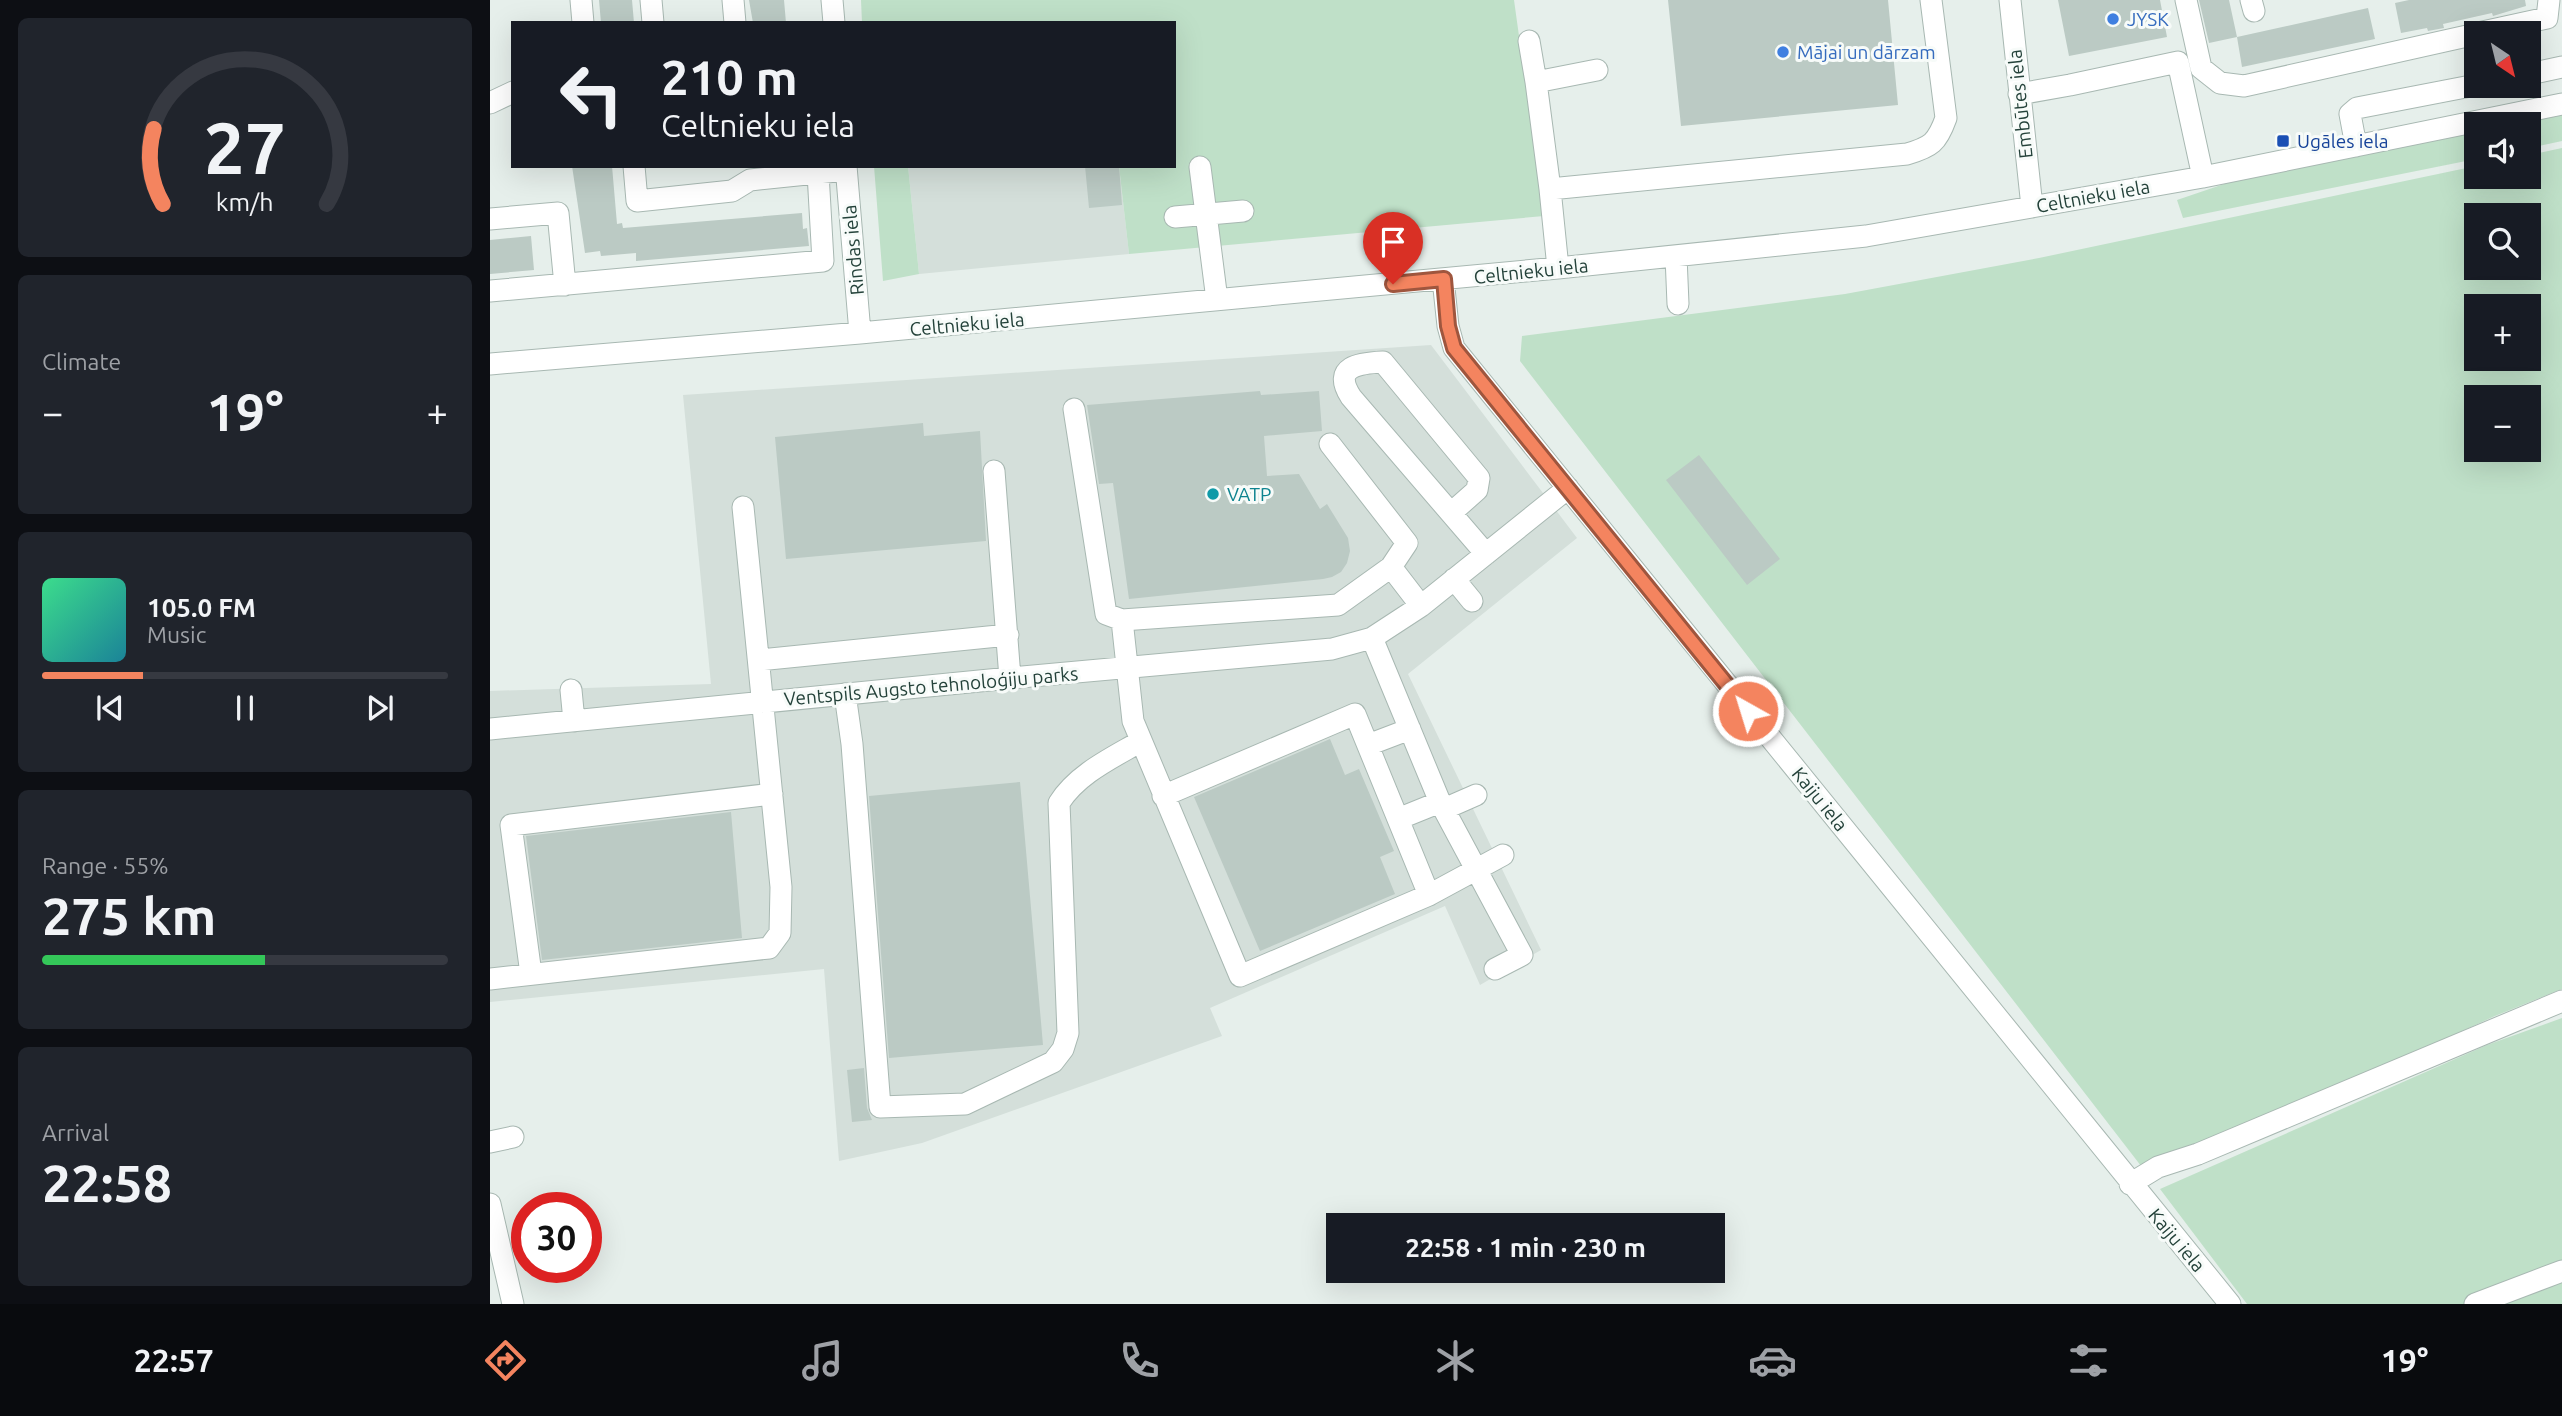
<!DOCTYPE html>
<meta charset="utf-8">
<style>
:root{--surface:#171b24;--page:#20242c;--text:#f1f3f6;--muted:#9ea1a6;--line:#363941;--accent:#f4845f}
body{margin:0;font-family:Ubuntu,sans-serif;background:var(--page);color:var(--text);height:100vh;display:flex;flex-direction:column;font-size:26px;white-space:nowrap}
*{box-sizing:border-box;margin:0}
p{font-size:23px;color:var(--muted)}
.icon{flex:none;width:38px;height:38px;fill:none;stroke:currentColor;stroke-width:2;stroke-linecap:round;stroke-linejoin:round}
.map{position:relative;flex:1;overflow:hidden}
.drawer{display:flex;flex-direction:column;gap:18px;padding:18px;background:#0d0f14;width:490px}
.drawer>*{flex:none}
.banner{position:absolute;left:21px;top:21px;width:665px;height:147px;border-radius:0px;box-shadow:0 7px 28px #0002;background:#171b24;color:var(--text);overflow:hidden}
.needle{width:46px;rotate:145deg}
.tools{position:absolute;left:1974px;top:21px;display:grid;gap:14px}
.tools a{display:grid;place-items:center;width:77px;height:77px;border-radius:0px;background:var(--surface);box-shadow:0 7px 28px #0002;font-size:35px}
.speed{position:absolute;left:21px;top:1192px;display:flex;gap:14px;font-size:35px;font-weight:700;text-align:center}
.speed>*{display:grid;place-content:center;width:91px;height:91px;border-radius:50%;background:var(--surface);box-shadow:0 7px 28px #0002;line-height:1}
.speed .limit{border:10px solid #d22;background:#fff;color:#111}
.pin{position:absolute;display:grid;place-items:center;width:60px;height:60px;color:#fff;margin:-72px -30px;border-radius:50% 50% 50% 0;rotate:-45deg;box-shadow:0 0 7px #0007}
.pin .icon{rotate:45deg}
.me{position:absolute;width:77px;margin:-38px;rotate:321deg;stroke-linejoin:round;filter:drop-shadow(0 0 5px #0008)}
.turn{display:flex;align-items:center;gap:24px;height:147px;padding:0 35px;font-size:32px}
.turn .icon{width:91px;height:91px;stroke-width:2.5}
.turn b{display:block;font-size:49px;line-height:60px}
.big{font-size:52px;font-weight:600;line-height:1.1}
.drawer .card{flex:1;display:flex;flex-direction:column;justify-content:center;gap:10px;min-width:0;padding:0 24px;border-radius:10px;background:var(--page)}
.drawer .dial{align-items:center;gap:0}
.dial svg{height:182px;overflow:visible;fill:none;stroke:var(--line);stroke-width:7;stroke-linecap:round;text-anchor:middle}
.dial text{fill:var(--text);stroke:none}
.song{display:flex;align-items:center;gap:21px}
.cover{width:84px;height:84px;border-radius:10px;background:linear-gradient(135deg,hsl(150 70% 55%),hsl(190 70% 35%))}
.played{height:7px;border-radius:4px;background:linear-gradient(90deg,var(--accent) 25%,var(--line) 25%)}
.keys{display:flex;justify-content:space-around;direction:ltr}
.heat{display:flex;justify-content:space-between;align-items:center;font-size:38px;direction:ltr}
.charge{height:10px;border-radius:5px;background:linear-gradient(90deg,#34c759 55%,var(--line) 0)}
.trip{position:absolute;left:836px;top:1213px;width:399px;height:70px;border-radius:0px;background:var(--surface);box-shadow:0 7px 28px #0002;font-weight:600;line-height:70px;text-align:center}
.dock{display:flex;height:112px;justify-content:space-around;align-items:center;background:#090b0e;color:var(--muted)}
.dock .icon{width:49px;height:49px}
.dock .on{color:var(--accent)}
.dock b{font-size:32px;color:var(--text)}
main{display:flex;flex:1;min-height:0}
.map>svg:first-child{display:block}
</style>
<main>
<section class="drawer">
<div class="card dial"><svg viewBox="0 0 100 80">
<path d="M14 69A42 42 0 1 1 86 69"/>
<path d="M14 69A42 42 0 0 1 10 36" stroke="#f4845f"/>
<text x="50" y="56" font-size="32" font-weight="700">27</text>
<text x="50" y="72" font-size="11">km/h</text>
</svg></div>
<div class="card"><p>Climate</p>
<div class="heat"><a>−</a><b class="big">19°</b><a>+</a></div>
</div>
<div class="card">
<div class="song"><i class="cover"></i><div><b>105.0 FM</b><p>Music</p></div></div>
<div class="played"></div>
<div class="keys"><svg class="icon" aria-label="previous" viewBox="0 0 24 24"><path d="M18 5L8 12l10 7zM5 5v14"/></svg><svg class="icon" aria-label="pause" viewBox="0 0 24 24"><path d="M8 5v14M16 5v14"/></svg><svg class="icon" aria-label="next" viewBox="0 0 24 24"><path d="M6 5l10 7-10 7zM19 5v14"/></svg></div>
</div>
<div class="card"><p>Range · 55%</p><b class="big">275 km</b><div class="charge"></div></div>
<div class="card"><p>Arrival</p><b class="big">22:58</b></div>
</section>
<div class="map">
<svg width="2072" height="1304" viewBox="0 0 2072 1304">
<rect width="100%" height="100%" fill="#e6efeb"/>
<path fill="#d4dfda" d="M 418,166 L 629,166 L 639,254 L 429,274 Z
M 941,345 L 1087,538 L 918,674 L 1051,950 L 990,985 L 955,906 L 720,1008 L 732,1036 L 432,1143 L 349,1161 L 334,969 L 0,1002 L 0,691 L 221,684 L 193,395 Z"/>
<path fill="#bfe0c8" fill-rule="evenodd" d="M 371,0 L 1024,0 L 1054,216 L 639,254 L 629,166 L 684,166 L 684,23 L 372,23 Z
M 2072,115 L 2072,141 L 2039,148 L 2039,124 L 2025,124 Z
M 1986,132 L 1986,159 L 1693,218 L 1687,200 L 1740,182 Z
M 2072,148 L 2072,989 L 2005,1016 L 1658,1175 L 1030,361 L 1032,336 L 1355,294 L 1549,258 L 1986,166 L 1986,177 L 2039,177 L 2039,155 ZM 1986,215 L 2039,215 L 2039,268 L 1986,268 ZM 1986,306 L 2039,306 L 2039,359 L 1986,359 ZM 1986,397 L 2039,397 L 2039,450 L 1986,450 Z
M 384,166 L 418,166 L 429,274 L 393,281 Z
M 2072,1018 L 2072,1304 L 1757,1304 L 1670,1189 L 1997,1045 Z"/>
<path fill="#bbcac4" d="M 109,0 L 142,0 L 144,23 L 111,23 Z
M 259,0 L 294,0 L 296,23 L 263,23 Z
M 1178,0 L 1398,0 L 1408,105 L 1191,126 Z
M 1568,0 L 1670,0 L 1677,37 L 1579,56 Z
M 1709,0 L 1739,0 L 1747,37 L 1719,43 Z
M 1919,0 L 2035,0 L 2036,6 L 2003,16 L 2002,13 L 1953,24 L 1954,28 L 1938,31 L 1937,28 L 1911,33 L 1905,3 Z
M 1878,8 L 1885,39 L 1752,67 L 1747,37 Z
M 82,166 L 122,166 L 127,224 L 132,223 L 133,228 L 312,213 L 313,229 L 317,228 L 319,246 L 146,261 L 146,253 L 111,256 L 110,251 L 95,253 Z
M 595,166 L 629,166 L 632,205 L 599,208 Z
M 41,236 L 44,270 L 0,274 L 0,240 Z
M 770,391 L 771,395 L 829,391 L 832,431 L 774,436 L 777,476 L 809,474 L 830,509 L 837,504 L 858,538 L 860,551 L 857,563 L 851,572 L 842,577 L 833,579 L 639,599 L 623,483 L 609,484 L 597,405 Z
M 433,423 L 434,436 L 490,431 L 496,541 L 296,559 L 285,437 Z
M 1209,455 L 1290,559 L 1257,585 L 1176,480 Z
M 840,739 L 855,775 L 869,769 L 904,851 L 890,857 L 905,894 L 770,951 L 704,797 Z
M 530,782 L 553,1045 L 399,1058 L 379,796 Z
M 241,812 L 252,938 L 52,960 L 36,836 Z
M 374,1068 L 377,1108 L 382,1120 L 362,1122 L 357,1070 Z"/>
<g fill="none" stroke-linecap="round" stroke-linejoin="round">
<g stroke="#a8b8b2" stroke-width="23">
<path id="minor" d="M 91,0 L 93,23
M 161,0 L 163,23
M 243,0 L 245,23
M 342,0 L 344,23
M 1520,0 L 1542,207
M 1696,0 L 1711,68 L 1730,83 L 1754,86 L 1986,34
M 1761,0 L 1764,11
M 1988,33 L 2057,18 L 2059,0
M 1039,41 L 1046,82
M 2039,74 L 2072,67
M 1529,94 L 1580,85 L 1688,62 L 1713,177
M 0,103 L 23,92
M 1866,146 L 1860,114 L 1867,108 L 1986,85
M 144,166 L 147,201 L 242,191 L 260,180 L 356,170
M 356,166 L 370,333
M 710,167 L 727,300
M 1060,189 L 1046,82 L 1107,70
M 685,217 L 753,211
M 0,219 L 68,213 L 75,285
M 1186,256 L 1188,304
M 1068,268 L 1060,189 L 1417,154 C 1441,147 1447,143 1456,118 L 1441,0
M 953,279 L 958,326 L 964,348 L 1740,1304
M 0,291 L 333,261 L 328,173
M 0,364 L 370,333 L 1068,268 L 1376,236 L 1713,177 L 2072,104
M 584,409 L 616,614 L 632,620 L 643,721 L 750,976 L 939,895 L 1013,855
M 840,444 L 917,543 L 901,567 L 931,606
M 504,471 L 520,678
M 961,513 L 987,490 L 989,478 L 893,362 C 870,363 841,366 861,397 L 996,554
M 964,579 L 982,601
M 632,620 L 848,605 L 901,567
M 882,638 L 950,802 L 1032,955 L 1005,969
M 269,660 L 518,635
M 81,690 L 84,721
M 355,694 L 362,744 L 390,1107 L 475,1104 L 563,1062 L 573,1049 L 578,1033 L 569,803 C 587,774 622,758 651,741
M 0,729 L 520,678 L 842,649 L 882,638 L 931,606 L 1078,488
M 878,745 L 920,729
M 673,796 L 865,714 L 939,895
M 954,809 L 986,795
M 908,819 L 950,802
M 41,974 L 21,825 L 282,794
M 0,979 L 279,948 L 290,933 L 291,887 L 253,507
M 0,1142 L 23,1137
M 1640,1184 L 1668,1167 L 1708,1154 L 2072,1001
M 0,1204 L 23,1304
M 1985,1304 L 2072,1271"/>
</g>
<use href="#minor" stroke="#fff" stroke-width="21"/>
</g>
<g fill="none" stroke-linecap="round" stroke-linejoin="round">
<g stroke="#9f563e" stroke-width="18">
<path id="route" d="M 903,284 L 954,279 L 958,326 L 964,348 L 1258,711"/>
</g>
<use href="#route" stroke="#f4845f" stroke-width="12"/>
</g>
<g fill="#3f7fe0" stroke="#f7fbf9" stroke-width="2.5">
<circle cx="1623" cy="19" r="7"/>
<circle cx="1293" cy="52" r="7"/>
</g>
<rect fill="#1a4fb4" stroke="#f7fbf9" stroke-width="2.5" x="1786" y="134" width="14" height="14" rx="3.5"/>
<circle fill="#0f9aa8" stroke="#f7fbf9" stroke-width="2.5" cx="723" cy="494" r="7"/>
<g text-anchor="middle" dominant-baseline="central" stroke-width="6" stroke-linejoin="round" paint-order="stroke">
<g font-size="19" fill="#366cbe" stroke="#f7fbf9" text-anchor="start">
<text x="1637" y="19">JYSK</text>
<text x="1307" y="52">Mājai un dārzam</text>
</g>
<g font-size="19" fill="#24423a" stroke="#f7fbf9">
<text transform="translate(1530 104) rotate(-96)">Embūtes iela</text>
<text transform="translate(1603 196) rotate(-10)">Celtnieku iela</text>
<text transform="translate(363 250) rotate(-95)">Rindas iela</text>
<text transform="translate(1041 271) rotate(-6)">Celtnieku iela</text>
<text transform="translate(477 324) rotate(-5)">Celtnieku iela</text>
<text transform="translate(441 686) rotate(-5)">Ventspils Augsto tehnoloģiju parks</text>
<text transform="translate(1330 799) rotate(51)">Kaiju iela</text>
<text transform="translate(1687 1240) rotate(50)">Kaiju iela</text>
</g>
<g font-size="19" fill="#164399" stroke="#f7fbf9" text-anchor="start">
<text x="1807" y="141">Ugāles iela</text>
</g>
<g font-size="19" fill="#0d838f" stroke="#f7fbf9" text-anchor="start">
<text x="737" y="494">VATP</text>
</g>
</g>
</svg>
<div class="tools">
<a><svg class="needle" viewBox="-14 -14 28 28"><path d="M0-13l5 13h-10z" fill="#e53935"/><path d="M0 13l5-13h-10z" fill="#9ea1a6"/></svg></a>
<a><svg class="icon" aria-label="sound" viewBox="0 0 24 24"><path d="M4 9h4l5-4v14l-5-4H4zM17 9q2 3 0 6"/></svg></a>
<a><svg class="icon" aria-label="search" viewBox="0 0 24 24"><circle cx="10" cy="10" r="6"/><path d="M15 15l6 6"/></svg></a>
<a>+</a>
<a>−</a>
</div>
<div class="speed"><div class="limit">30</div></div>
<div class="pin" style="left:903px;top:284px;background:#d93025"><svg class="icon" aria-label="arrive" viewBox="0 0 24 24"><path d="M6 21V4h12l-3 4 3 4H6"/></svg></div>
<svg class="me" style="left:1258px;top:711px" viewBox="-20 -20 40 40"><circle r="17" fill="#f4845f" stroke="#fff" stroke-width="3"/><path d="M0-11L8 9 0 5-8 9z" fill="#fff"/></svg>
<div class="trip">22:58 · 1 min · 230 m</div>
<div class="banner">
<div class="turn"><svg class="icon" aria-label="left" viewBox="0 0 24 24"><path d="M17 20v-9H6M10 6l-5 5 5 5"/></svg><div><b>210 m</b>Celtnieku iela</div></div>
</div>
</div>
</main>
<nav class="dock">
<b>22:57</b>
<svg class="icon on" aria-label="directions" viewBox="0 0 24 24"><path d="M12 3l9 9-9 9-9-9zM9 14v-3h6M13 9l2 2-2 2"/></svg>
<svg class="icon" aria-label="music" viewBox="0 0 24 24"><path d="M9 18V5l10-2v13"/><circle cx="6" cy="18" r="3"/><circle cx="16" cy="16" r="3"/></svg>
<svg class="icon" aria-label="phone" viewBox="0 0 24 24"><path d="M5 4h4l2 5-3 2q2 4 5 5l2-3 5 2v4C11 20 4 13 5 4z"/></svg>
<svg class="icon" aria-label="climate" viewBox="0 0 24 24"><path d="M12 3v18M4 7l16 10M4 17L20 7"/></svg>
<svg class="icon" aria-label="car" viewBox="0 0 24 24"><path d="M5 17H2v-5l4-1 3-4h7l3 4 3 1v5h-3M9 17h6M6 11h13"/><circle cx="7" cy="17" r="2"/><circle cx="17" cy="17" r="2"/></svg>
<svg class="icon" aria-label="filters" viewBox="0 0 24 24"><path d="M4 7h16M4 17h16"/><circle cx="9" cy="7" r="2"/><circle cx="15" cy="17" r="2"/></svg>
<b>19°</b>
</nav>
